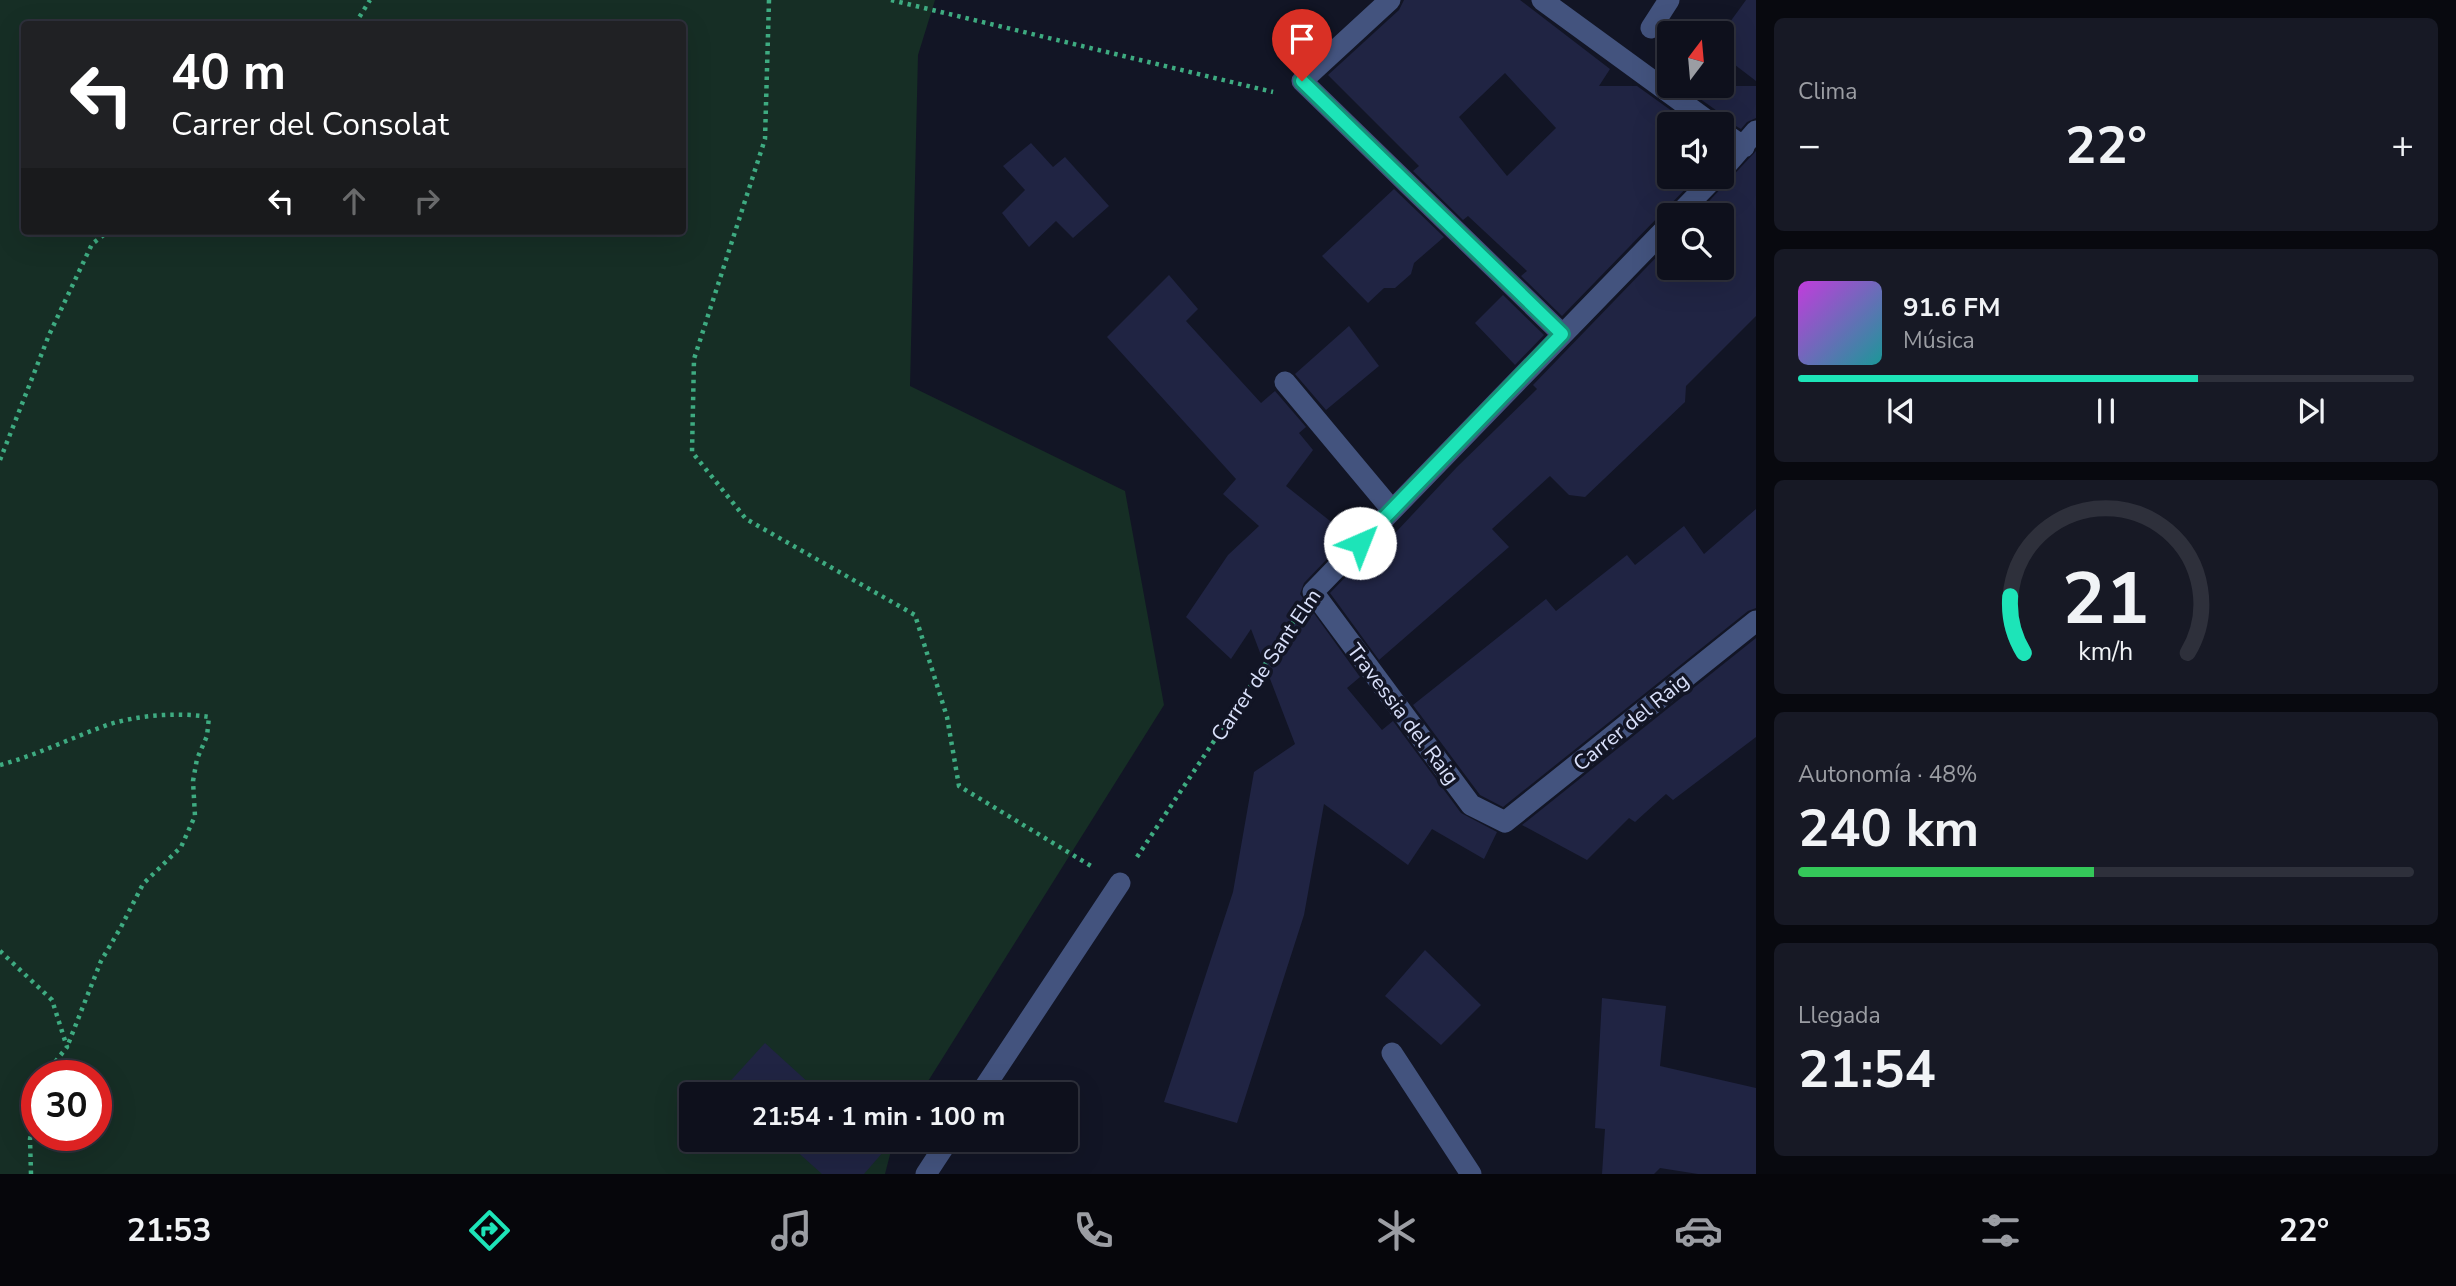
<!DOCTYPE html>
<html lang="es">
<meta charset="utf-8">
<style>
:root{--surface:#0e101c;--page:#171925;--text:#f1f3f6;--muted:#9b9da3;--line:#2e303b;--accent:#1de4b8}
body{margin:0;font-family:"Nunito Sans",sans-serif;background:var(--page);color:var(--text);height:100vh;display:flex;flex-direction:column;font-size:26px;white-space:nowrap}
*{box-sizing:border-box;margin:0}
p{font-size:23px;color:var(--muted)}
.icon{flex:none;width:38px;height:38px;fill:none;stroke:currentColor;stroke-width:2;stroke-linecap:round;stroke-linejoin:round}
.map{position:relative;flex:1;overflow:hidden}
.sheet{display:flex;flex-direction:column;gap:18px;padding:18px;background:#08090f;width:700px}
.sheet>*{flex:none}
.banner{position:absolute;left:21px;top:21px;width:665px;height:214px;border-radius:7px;box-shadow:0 7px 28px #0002,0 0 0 2px var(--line);background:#202124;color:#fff;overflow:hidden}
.needle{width:46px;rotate:16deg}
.tools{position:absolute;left:1657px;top:21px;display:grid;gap:14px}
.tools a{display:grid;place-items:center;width:77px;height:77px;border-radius:7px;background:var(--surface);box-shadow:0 7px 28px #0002,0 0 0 2px var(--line);font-size:35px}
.speed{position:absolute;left:21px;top:1060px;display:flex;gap:14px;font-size:35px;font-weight:700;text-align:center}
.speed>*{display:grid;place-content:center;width:91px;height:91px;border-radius:50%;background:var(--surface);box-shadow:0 7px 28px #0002,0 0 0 2px var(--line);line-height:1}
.speed .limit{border:10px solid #d22;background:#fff;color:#111}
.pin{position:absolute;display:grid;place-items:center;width:60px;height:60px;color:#fff;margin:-72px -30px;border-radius:50% 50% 50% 0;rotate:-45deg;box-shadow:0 0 7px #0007}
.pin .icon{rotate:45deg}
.me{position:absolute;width:77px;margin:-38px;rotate:44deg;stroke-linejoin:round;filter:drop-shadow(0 0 5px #0008)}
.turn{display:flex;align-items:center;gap:24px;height:147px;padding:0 35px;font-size:32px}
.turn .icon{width:91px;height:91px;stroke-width:2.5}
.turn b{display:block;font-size:49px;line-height:60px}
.lanes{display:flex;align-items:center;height:66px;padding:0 35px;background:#0003;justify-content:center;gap:35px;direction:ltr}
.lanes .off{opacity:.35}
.big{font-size:52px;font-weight:700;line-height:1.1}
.sheet .card{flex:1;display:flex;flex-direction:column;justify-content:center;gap:10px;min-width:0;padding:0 24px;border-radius:10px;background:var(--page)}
.sheet .dial{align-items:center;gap:0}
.dial svg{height:182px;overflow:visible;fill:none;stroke:var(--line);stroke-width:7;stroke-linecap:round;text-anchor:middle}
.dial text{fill:var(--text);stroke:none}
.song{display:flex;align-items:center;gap:21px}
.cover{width:84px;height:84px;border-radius:10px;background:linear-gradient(135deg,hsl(290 70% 55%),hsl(180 70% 35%))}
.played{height:7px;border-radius:4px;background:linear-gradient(90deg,var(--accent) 65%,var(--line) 65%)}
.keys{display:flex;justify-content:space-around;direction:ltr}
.heat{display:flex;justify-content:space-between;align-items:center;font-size:38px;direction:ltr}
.charge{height:10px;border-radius:5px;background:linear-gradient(90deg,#34c759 48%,var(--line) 0)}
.trip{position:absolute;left:679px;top:1082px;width:399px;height:70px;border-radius:7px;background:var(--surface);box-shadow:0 7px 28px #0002,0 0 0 2px var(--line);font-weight:700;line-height:70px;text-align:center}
.tabs{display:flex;height:112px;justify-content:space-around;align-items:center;background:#06060b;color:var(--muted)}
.tabs .icon{width:49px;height:49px}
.tabs .active{color:var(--accent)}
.tabs b{font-size:32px;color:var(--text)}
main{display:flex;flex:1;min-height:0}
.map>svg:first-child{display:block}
</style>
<main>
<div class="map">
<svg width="1756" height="1174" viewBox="0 0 1756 1174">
<rect width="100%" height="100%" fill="#121525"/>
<path fill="#162e25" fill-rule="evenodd" d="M 0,0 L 935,0 L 918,55 L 910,386 L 1125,491 L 1164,705 L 920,1094 L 691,1094 L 691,1139 L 894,1139 L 885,1174 L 0,1174 ZM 24,24 L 682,24 L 682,231 L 24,231 ZM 37,1076 L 96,1076 L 96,1136 L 37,1136 Z"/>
<path fill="#202443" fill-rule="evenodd" d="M 1404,0 L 1520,0 L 1610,69 L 1599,86 L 1637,86 L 1690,124 L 1670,124 L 1670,177 L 1697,177 L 1562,316 L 1521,276 L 1527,271 L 1468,216 L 1463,220 L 1413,171 L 1419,166 L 1328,75 L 1399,10 ZM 1505,73 L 1556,128 L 1507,176 L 1459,117 Z
M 1746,0 L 1756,0 L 1756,81 L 1722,55 L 1722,33 Z
M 1682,86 L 1756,86 L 1756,118 L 1747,122 L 1741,129 L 1724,119 L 1720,113 Z
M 1031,143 L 1053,167 L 1065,157 L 1109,206 L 1073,238 L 1056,221 L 1029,247 L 1002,213 L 1025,190 L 1003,166 Z
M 1756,151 L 1756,316 L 1686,386 L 1685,402 L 1585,497 L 1569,495 L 1550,476 L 1492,529 L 1509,547 L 1379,660 L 1330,593 L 1371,551 L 1397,531 L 1457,467 L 1537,389 L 1533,385 L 1670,243 L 1670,268 L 1722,268 L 1722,215 L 1696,215 Z
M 1394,189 L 1444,237 L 1414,263 L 1411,274 L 1395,288 L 1384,288 L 1368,303 L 1322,256 Z
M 1169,275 L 1198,309 L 1186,321 L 1261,403 L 1275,391 L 1306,427 L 1299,433 L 1313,450 L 1286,486 L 1349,536 L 1304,583 L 1300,594 L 1360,677 L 1347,688 L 1382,730 L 1393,721 L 1461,813 L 1497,832 L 1484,859 L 1432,829 L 1408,865 L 1324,804 L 1304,915 L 1237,1123 L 1164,1102 L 1233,892 L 1254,772 L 1295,744 L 1251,629 L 1231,659 L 1186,617 L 1228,555 L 1259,526 L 1223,494 L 1236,479 L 1107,337 Z
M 1503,295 L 1544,335 L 1515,365 L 1475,323 Z
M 1349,326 L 1379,366 L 1326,410 L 1295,374 Z
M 1756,509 L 1756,608 L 1748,611 L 1503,807 L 1480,795 L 1413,705 L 1546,599 L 1556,611 L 1627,555 L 1635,565 L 1684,526 L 1704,554 Z
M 1756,638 L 1756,737 L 1673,800 L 1666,794 L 1635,822 L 1629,818 L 1587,860 L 1522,825 Z
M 1425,950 L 1481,1005 L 1441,1045 L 1385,996 Z
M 1602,998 L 1666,1006 L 1660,1066 L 1756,1088 L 1756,1174 L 1698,1174 L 1660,1168 L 1654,1174 L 1602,1174 L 1605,1129 L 1595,1128 Z
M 765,1043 L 821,1094 L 733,1094 L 725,1087 Z
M 783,1139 L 872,1139 L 884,1151 L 864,1174 L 822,1174 Z"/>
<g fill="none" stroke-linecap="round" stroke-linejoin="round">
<path stroke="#3eab81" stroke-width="4.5" stroke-dasharray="3.5 5" stroke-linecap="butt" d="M 769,0 L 765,139 L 694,359 L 692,452 L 746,519 L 915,615 L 947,717 L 959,786 L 1091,866
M 891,0 L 1273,92
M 355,24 L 370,0
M 0,460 L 49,335 L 92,244 L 109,231
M 0,765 C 37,755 71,738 107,725 C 138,715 177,712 209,717 L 207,736 L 197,759 L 193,781 L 195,816 L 181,847 L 143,884 L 121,927 L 101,961 L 67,1047
M 1137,857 L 1295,619
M 0,951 L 52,1000 L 67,1047 L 44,1076
M 31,1174 L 30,1139 L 37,1106"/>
<path stroke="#43537e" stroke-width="21" d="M 1390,0 L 1302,81 L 1562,334
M 1542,0 L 1712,124
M 1651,28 L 1669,0
M 1722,132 L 1744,147
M 1722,170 L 1756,131
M 1678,215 L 1715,177
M 1670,224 L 1313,592 L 1471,805 L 1505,822 L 1756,621
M 1285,382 L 1392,510
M 1392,1053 L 1471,1174
M 980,1094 L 1120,883
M 926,1174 L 949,1139"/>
</g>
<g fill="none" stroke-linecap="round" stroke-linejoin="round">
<g stroke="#139478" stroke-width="18">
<path id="route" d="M 1302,81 L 1562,334 L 1360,543"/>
</g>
<use href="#route" stroke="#1de4b8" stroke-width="12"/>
</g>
<g text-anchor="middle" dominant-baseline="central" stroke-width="7" stroke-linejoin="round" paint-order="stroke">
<g font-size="21" fill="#dae1fb" stroke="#121525">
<text transform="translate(1266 665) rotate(-56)">Carrer de Sant Elm</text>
<text transform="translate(1403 714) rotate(53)">Travessia del Raig</text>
<text transform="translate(1631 722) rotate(-39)">Carrer del Raig</text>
</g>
</g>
</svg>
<div class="tools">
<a><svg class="needle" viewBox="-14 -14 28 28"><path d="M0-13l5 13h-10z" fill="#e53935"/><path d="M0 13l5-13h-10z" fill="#9b9da3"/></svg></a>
<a><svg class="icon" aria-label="sound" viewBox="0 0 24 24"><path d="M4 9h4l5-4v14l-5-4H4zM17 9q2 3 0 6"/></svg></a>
<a><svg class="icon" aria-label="search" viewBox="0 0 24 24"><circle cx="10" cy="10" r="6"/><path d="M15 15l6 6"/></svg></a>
</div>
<div class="speed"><div class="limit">30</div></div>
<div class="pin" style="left:1302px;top:81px;background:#d93025"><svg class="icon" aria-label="arrive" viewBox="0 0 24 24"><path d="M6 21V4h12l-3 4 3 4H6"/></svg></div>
<svg class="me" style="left:1360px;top:543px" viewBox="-20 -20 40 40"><circle r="19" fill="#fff"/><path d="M0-13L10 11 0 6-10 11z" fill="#1de4b8"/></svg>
<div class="trip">21:54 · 1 min · 100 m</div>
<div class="banner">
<div class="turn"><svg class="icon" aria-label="left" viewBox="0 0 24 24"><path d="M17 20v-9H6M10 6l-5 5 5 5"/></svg><div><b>40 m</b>Carrer del Consolat</div></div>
<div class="lanes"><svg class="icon" aria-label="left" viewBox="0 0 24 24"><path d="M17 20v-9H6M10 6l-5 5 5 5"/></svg><svg class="icon off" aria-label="ahead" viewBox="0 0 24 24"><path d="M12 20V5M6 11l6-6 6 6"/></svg><svg class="icon off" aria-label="right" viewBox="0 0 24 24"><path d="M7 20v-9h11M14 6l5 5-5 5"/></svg></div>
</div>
</div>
<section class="sheet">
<div class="card"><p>Clima</p>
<div class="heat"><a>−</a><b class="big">22°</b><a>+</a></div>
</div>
<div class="card">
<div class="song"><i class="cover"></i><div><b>91.6 FM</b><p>Música</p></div></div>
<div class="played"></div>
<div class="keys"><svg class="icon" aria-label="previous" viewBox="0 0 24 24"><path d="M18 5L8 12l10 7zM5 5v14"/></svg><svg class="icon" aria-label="pause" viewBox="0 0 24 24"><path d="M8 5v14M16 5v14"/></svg><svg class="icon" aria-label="next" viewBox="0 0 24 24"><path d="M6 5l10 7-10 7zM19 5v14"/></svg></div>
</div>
<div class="card dial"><svg viewBox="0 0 100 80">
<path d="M14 69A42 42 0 1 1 86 69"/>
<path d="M14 69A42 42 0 0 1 8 44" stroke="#1de4b8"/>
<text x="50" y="56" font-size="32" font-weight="700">21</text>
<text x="50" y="72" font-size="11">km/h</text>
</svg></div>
<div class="card"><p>Autonomía · 48%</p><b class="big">240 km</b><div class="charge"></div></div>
<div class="card"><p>Llegada</p><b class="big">21:54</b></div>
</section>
</main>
<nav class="tabs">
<b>21:53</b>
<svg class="icon active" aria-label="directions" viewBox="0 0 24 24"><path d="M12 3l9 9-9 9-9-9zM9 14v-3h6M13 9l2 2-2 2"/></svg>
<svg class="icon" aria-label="music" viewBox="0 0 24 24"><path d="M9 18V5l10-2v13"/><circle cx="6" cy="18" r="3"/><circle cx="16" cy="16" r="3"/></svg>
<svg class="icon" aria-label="phone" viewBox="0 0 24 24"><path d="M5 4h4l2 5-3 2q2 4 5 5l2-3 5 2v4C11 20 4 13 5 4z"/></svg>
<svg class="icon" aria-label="climate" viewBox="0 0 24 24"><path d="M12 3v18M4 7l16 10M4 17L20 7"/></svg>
<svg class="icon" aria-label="car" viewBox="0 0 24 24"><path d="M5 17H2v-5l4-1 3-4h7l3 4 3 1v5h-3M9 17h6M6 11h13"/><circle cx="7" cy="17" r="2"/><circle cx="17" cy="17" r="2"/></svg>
<svg class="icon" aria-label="filters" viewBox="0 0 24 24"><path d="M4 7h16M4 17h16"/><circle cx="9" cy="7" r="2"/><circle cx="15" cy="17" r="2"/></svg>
<b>22°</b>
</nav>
